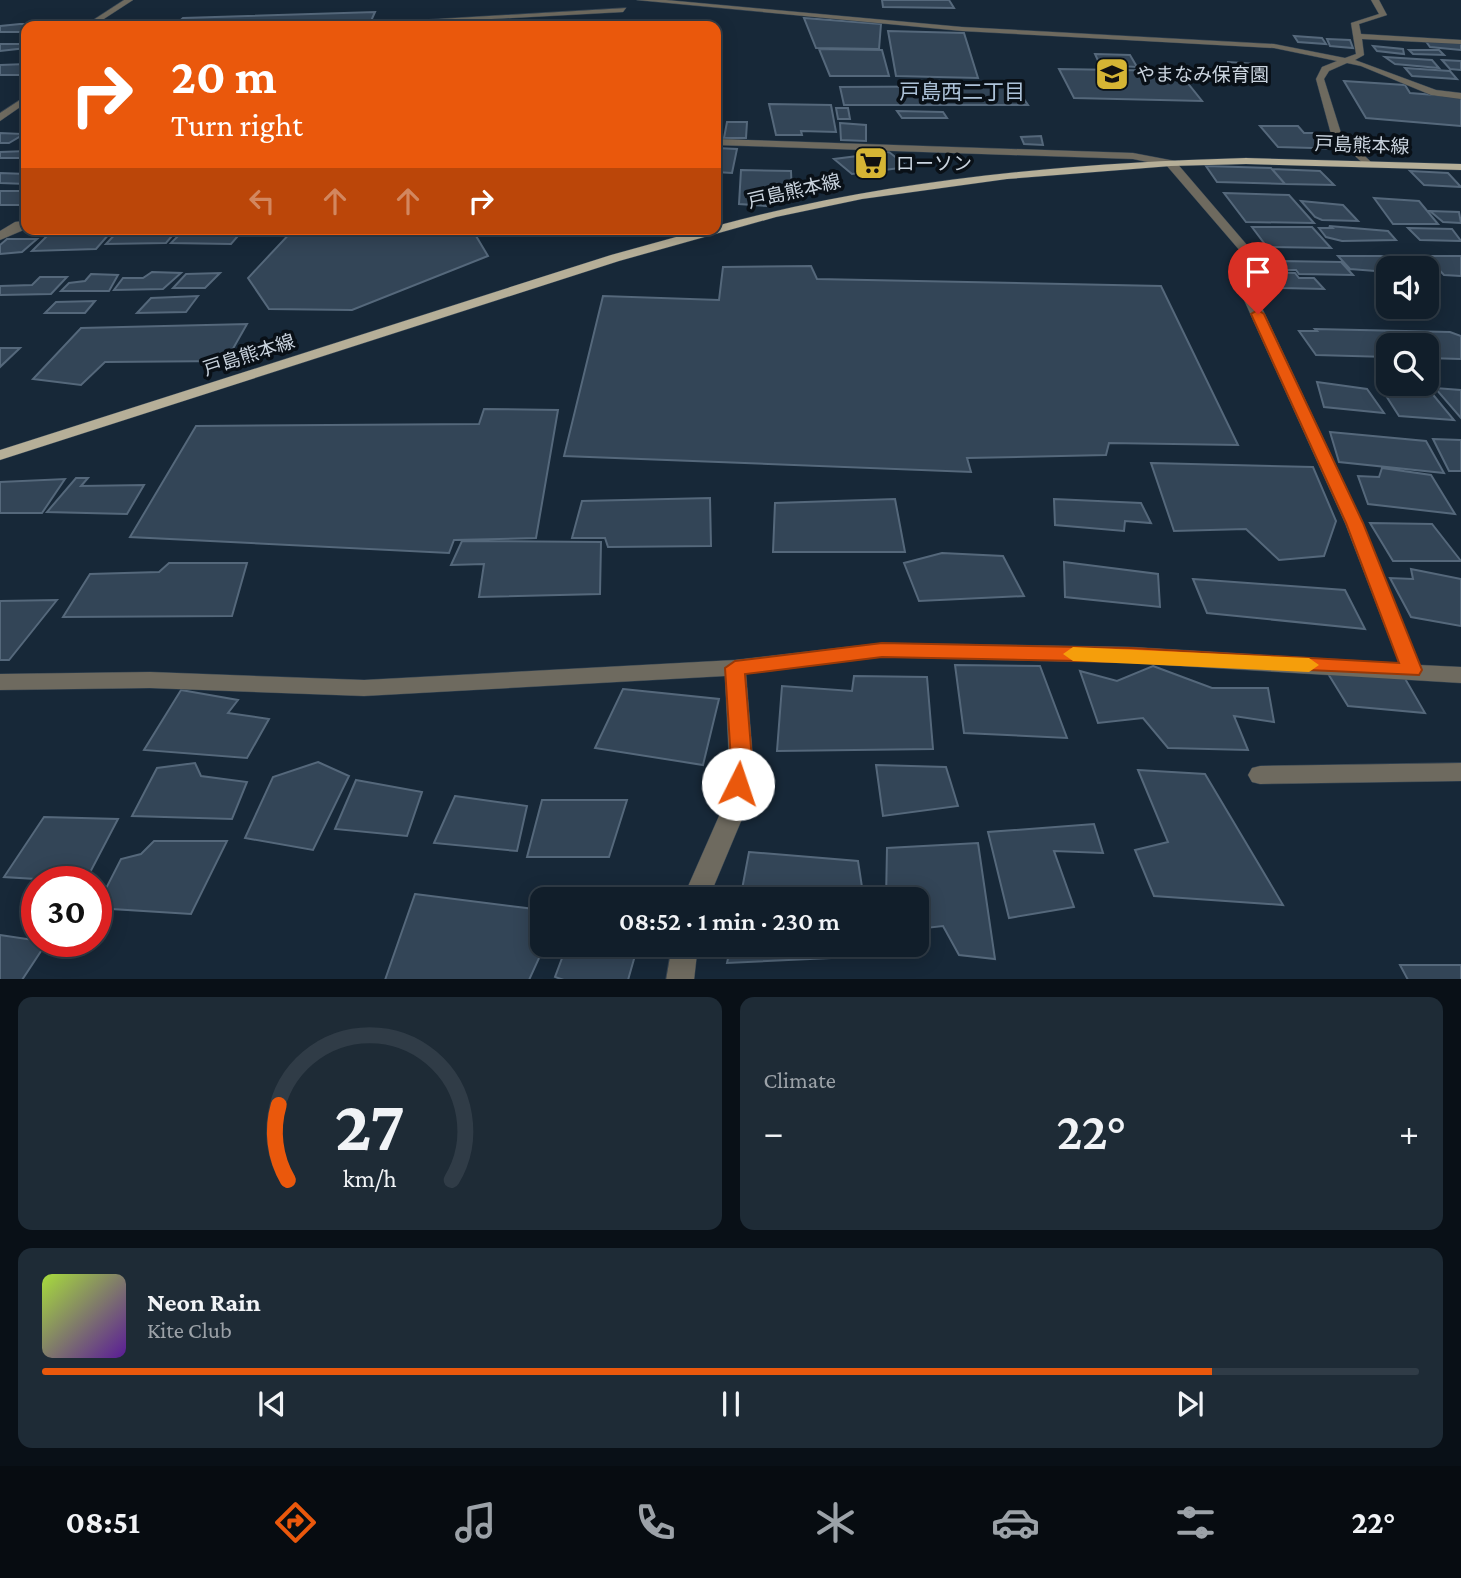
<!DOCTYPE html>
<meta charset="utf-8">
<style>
:root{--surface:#111e2a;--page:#1e2b36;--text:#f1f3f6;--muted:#9ca2a8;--line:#303c47;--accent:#ea580c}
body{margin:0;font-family:"Crimson Pro","Noto Sans JP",serif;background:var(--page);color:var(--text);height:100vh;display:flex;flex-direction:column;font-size:26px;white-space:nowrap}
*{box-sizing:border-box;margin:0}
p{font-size:23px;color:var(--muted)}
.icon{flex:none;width:38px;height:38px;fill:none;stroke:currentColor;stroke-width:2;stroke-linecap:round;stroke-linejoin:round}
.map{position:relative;height:979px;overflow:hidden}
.details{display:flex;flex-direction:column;gap:18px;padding:18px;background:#091017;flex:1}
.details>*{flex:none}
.hud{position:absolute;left:21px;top:21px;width:700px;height:214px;border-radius:14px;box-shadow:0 4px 18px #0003,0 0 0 2px var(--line);background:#ea580c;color:#fff;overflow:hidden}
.buttons{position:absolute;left:1376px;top:256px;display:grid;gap:14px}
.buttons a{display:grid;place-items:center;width:63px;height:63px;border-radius:14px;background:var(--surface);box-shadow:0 4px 18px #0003,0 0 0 2px var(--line);font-size:35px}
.speed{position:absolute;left:21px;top:866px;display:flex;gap:14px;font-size:35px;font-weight:700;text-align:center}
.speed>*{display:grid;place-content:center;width:91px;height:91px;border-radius:50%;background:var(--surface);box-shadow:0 4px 18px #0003,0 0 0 2px var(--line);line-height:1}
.speed .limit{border:10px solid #d22;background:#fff;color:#111}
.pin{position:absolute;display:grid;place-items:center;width:60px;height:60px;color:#fff;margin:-72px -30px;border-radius:50% 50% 50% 0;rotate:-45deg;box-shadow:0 0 7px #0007}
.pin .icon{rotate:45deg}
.me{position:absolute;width:77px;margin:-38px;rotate:4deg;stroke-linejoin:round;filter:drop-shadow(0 0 5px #0008)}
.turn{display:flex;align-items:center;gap:24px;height:147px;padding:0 35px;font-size:32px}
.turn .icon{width:91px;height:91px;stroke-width:2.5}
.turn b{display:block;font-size:49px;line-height:60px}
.lanes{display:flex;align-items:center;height:66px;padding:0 35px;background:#0003;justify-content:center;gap:35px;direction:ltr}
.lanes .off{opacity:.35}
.big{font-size:52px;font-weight:600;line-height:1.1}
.details .widget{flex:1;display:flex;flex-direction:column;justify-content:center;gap:10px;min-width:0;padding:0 24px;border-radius:14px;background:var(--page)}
.details .dial{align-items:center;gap:0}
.dial svg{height:182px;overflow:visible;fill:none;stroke:var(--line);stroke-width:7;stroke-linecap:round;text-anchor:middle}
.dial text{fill:var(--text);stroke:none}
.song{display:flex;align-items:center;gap:21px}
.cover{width:84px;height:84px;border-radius:10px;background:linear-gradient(135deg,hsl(80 70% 55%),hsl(270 70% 35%))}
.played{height:7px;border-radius:4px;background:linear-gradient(90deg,var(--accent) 85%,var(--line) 85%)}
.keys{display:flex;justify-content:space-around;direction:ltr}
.heat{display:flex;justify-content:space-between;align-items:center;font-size:38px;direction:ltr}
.details .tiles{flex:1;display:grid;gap:18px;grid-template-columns:1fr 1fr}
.widget:last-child{grid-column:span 2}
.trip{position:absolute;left:530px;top:887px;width:399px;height:70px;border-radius:14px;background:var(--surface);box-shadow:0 4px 18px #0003,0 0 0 2px var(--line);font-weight:600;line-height:70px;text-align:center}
.dock{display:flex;height:112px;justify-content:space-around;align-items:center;background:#070c11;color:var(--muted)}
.dock .icon{width:49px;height:49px}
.dock .selected{color:var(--accent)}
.dock b{font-size:32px;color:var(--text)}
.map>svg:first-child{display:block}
</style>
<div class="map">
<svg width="1461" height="980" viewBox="0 0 1461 980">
<rect width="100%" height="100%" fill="#172838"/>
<path fill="#334557" stroke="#55687b" stroke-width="2" d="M 882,0 L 949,0 L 954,8 L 883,7 Z
M 375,12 L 371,21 L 298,26 L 174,26 L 183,18 Z
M 804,18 L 881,24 L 879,49 L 816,48 Z
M 20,24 L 37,24 L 26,26 L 23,32 L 0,32 L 0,26 Z
M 888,31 L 964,33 L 978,78 L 896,76 Z
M 1294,36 L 1322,38 L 1326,44 L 1298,42 Z
M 1327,39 L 1350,40 L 1353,48 L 1330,46 Z
M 1425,40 L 1461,43 L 1461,50 L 1430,47 Z
M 0,44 L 26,44 L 26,48 L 0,51 Z
M 1373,46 L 1403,49 L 1404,54 L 1377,51 Z
M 819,49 L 882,50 L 889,76 L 830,76 Z
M 1409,50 L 1439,50 L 1444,55 L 1413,54 Z
M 1095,54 L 1130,55 L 1137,67 L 1100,65 Z
M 1385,57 L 1432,60 L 1439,68 L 1395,64 Z
M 1442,60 L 1461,61 L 1461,70 L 1450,69 Z
M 1228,62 L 1255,64 L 1257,74 L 1229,70 Z
M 26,64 L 26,70 L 19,75 L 0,75 L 0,65 Z
M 1405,68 L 1450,71 L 1457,79 L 1412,76 Z
M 1059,69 L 1178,71 L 1202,101 L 1074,98 Z
M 1344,81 L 1405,85 L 1410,93 L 1461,97 L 1461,126 L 1366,118 Z
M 1015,86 L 1028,105 L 844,105 L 840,87 Z
M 769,104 L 831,105 L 836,132 L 801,131 L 802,135 L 776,135 Z
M 836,108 L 848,108 L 850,119 L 838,119 Z
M 897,111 L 943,112 L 947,118 L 902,118 Z
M 727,122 L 747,122 L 746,138 L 724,138 Z
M 840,123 L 866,125 L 866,141 L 841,140 Z
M 1260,126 L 1298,126 L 1304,133 L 1331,133 L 1346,149 L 1278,147 Z
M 0,133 L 24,134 L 9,143 L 0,143 Z
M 1041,136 L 1043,145 L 1024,144 L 1021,137 Z
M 716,148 L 737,149 L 732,173 L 716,172 Z
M 26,151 L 21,158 L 0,158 L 0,152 Z
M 889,152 L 908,167 L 852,174 L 834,159 Z
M 1206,166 L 1271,168 L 1285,184 L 1217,182 Z
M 1272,169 L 1320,171 L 1334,185 L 1285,184 Z
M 741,170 L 791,171 L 792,197 L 767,206 L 739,204 Z
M 1410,171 L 1448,173 L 1461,187 L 1424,185 Z
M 0,173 L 26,174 L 26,184 L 0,183 Z
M 0,191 L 26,191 L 26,202 L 23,205 L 0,205 Z
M 1224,193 L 1289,195 L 1314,223 L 1246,222 Z
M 1374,198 L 1419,201 L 1438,224 L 1393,224 Z
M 1301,201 L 1343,205 L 1358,221 L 1322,220 L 1315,217 Z
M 1430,211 L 1459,212 L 1461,223 L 1443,222 Z
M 1329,226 L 1388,231 L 1396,240 L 1342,241 L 1326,237 L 1319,228 L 1332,228 Z
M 1252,227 L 1312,227 L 1331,248 L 1267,247 Z
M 1408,228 L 1452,229 L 1461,241 L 1420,240 Z
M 120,229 L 178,229 L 166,243 L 106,244 Z
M 185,229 L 244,229 L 231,244 L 171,243 Z
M 294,229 L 434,229 L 476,236 L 488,256 L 352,310 L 269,309 L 248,278 Z
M 110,233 L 96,249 L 32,251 L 48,235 Z
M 7,239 L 37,239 L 22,252 L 0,254 L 0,245 Z
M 1338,256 L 1381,256 L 1402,260 L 1410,268 L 1388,268 L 1388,272 L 1350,269 Z
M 1426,256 L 1461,256 L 1461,276 L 1444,275 Z
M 1279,261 L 1341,262 L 1353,275 L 1299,274 L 1296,270 L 1286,270 Z
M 811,266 L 817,279 L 1161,286 L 1238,445 L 1109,443 L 1106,455 L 967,458 L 971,472 L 564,456 L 603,296 L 719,300 L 723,267 Z
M 152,272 L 181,273 L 163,289 L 114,290 L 123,278 L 143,278 Z
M 1257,272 L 1295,273 L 1299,278 L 1314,278 L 1324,289 L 1281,288 L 1275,280 L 1263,280 Z
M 220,273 L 205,288 L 173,288 L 186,274 Z
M 91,274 L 118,275 L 109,291 L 61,291 L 69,283 L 85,281 Z
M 40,277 L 67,277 L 51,294 L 0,295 L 0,286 L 32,285 Z
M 198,296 L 186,312 L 137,313 L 151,298 Z
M 95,301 L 85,313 L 45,313 L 56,302 Z
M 247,324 L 226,361 L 105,362 L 81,385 L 33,379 L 81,328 Z
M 1315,329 L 1450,332 L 1461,336 L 1461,359 L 1426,358 L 1426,345 L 1388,345 L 1388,357 L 1316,355 L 1299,331 L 1317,331 Z
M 0,348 L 20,348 L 0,367 Z
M 1317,382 L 1367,389 L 1384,413 L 1324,407 Z
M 1425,385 L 1454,420 L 1399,416 L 1383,391 Z
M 1435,388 L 1461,390 L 1461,418 Z
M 484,409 L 558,410 L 536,538 L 454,540 L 449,553 L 130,537 L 196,426 L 479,424 Z
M 1330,432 L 1426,441 L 1444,473 L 1339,462 Z
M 1433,439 L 1461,440 L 1461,471 L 1449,471 Z
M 1151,463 L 1313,467 L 1336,521 L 1324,556 L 1279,560 L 1246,529 L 1174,531 Z
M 1382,468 L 1431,475 L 1455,514 L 1368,504 L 1358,476 L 1379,477 Z
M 76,478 L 88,478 L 81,486 L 144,485 L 127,514 L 47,512 Z
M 65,479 L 42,513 L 0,513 L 0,482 Z
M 710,498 L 711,546 L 608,547 L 605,538 L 572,538 L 582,501 Z
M 895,499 L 905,552 L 773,552 L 775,503 Z
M 1054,499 L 1141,503 L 1151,523 L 1125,521 L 1124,531 L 1055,525 Z
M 1370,523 L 1432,524 L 1461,561 L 1393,561 Z
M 462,541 L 601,542 L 600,594 L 479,597 L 484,564 L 451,565 Z
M 942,553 L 1003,556 L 1024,596 L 919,601 L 904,563 Z
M 1064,562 L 1158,574 L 1160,607 L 1065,597 Z
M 169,563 L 247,563 L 232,616 L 63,617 L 90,574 L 159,572 Z
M 1411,569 L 1461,579 L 1461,626 L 1411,617 L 1390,578 L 1413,579 Z
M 1193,579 L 1345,590 L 1365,629 L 1207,613 Z
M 57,600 L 9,660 L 0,660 L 0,601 Z
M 955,665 L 1040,666 L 1067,738 L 964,733 Z
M 1153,666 L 1212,688 L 1268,688 L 1274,722 L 1234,716 L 1248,750 L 1168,748 L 1143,718 L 1098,723 L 1080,671 L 1117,681 Z
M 1400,670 L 1425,713 L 1348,706 L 1327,672 Z
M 854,676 L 927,677 L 933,749 L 777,751 L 782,686 L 852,691 Z
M 623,689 L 719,699 L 703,765 L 595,748 Z
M 181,690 L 238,700 L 228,713 L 269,719 L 247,758 L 144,750 Z
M 318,762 L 349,776 L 313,850 L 245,838 L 273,777 Z
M 195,763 L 201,776 L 247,782 L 232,819 L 132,816 L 157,768 Z
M 876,765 L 946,767 L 958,806 L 883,816 Z
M 1138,770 L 1205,774 L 1283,905 L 1154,896 L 1135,850 L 1168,842 Z
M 356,780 L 422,792 L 407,836 L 335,829 Z
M 455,796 L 527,806 L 517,851 L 434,843 Z
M 542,800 L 627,800 L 609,857 L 527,857 Z
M 44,817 L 118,819 L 85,882 L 4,877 Z
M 1094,824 L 1103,853 L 1054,851 L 1074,907 L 1009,918 L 988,832 Z
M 154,841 L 227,841 L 191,914 L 96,908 L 121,859 L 141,854 Z
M 978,843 L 995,959 L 959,955 L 943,926 L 917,929 L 917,900 L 886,900 L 887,848 Z
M 749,852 L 858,861 L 864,900 L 740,900 Z
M 415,894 L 542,910 L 542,945 L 545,945 L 529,980 L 385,980 Z
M 0,935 L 47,942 L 22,980 L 0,980 Z
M 567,945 L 638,945 L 628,980 L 564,980 L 555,977 Z
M 731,945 L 872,945 L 873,956 L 727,963 Z
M 1400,965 L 1461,965 L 1461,980 L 1408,980 Z"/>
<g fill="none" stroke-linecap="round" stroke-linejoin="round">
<g stroke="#344453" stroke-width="1">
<path id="minor" d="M 124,0 L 133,0 L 93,26 L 84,26 Z
M 637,0 L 666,0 L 962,27 L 1274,44 L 1345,58 L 1356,54 L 1351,23 L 1379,14 L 1371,0 L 1379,0 L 1387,15 L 1359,24 L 1361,34 L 1461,40 L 1461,44 L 1362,39 L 1364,55 L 1355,60 L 1436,90 L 1461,93 L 1461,99 L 1431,95 L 1361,66 L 1347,63 L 1329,71 L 1324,79 L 1341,133 L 1371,162 L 1371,166 L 1367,167 L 1331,134 L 1316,79 L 1322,67 L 1337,61 L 1274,48 L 962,31 Z
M 626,8 L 623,12 L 363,26 L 320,26 Z
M 26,96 L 26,103 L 0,121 L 0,113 Z
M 716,139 L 1133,153 L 1175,161 L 1253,252 L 1254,291 L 1363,523 L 1420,665 L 1461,667 L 1461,683 L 1131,663 L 882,657 L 746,674 L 753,760 L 747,807 L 708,900 L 682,900 L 723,807 L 729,760 L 725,676 L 364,696 L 150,688 L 0,690 L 0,674 L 150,672 L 364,680 L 735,660 L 882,643 L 1131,647 L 1399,663 L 1345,523 L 1240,291 L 1241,252 L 1167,166 L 1133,159 L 716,145 Z
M 26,221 L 26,229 L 0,240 L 0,231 L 15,222 Z
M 1461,763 L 1461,781 L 1260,784 L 1252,782 L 1248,775 L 1252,768 L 1260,766 Z
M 672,945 L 698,945 L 694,980 L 666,980 Z"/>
</g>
<g stroke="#344453" stroke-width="1">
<path id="major" d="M 1246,158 L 1461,164 L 1461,170 L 1246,164 L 1171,166 L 1007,179 L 862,199 L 776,217 L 619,261 L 0,460 L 0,450 L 611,255 L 705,229 L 716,229 L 716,226 C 888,179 1068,163 1246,158 Z"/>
</g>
<use href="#minor" fill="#6e6a5f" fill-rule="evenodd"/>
<use href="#major" fill="#b6af98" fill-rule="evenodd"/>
</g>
<path fill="#ea580c" stroke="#983908" stroke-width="2" d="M 1258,310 L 1264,314 L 1363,523 L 1422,670 L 1419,675 L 1131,662 L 882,657 L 745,674 L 752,760 L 746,790 L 738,792 L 731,790 L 727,784 L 731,760 L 725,668 L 735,661 L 882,643 L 1131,648 L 1399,663 L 1346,523 L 1251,314 Z"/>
<path fill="#f59e0b" d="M 1073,647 L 1309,658 L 1319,665 L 1309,672 L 1073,661 L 1063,654 Z"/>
<defs>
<g id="school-square" transform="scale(1.75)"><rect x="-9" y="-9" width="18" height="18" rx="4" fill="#d6b534" stroke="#091017"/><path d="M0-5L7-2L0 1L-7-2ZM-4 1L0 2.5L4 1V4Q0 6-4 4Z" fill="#111"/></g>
<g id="supermarket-square" transform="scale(1.75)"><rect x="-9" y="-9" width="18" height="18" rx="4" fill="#d6b534" stroke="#091017"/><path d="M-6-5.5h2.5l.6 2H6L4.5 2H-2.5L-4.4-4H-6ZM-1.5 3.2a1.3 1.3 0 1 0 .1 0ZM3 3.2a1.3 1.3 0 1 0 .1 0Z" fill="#111"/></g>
</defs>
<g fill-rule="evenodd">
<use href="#school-square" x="1112" y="74"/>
<use href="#supermarket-square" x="871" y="163"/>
</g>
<g text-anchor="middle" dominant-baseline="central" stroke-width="7" stroke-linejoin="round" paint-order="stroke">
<g font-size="19" fill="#cad4df" stroke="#091017" text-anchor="start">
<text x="1136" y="74">やまなみ保育園</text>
<text x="896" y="163">ローソン</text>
</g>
<g font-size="19" fill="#cad4df" stroke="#091017">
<text transform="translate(1362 145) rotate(2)">戸島熊本線</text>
<text transform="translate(794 191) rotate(-13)">戸島熊本線</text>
<text transform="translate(249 355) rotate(-18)">戸島熊本線</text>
</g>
<g font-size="21" fill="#adc2d8" stroke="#091017">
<text x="962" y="92">戸島西二丁目</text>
</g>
</g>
</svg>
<div class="buttons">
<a><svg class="icon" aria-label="sound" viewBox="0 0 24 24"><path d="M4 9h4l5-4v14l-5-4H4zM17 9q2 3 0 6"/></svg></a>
<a><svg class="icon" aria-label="search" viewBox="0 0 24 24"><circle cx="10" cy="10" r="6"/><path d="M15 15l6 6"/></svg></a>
</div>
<div class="speed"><div class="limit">30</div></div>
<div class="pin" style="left:1258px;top:314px;background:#d93025"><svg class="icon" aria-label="arrive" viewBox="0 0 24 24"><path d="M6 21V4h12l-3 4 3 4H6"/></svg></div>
<svg class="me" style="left:738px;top:784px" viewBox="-20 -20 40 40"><circle r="19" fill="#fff"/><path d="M0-13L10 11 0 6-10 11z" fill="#ea580c"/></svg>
<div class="trip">08:52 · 1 min · 230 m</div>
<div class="hud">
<div class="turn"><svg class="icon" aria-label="right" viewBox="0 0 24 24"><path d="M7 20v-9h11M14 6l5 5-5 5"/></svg><div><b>20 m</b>Turn right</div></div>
<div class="lanes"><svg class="icon off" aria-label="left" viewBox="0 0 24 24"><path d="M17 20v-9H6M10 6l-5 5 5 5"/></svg><svg class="icon off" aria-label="ahead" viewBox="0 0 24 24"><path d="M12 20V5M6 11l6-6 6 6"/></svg><svg class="icon off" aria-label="ahead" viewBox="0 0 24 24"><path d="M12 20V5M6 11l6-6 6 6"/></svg><svg class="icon" aria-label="right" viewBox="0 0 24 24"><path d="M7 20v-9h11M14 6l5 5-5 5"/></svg></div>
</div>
</div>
<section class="details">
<div class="tiles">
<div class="widget dial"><svg viewBox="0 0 100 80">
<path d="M14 69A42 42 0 1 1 86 69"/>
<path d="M14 69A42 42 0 0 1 10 36" stroke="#ea580c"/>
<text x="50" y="56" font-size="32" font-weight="700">27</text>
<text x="50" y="72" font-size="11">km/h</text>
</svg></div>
<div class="widget"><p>Climate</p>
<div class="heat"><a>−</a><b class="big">22°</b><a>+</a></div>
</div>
<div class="widget">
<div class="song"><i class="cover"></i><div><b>Neon Rain</b><p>Kite Club</p></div></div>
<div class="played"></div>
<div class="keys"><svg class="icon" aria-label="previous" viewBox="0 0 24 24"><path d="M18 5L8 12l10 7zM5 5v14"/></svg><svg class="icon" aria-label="pause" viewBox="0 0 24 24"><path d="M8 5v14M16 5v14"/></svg><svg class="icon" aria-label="next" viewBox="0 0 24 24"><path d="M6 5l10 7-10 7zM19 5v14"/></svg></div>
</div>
</div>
</section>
<nav class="dock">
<b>08:51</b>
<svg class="icon selected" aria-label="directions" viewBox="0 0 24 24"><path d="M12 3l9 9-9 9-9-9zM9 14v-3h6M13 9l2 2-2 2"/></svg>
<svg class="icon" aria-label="music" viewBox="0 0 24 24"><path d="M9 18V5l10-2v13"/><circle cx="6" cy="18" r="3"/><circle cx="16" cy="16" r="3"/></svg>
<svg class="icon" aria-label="phone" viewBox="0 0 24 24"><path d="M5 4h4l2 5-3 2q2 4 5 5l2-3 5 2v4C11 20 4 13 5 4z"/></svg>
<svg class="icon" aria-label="climate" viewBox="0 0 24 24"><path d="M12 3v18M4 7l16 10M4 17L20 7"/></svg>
<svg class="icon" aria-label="car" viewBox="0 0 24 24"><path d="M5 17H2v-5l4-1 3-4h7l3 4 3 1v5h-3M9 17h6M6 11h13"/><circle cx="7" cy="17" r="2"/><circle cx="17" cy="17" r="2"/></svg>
<svg class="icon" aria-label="filters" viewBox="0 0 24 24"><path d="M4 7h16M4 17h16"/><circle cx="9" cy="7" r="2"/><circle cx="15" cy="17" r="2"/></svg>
<b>22°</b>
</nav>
